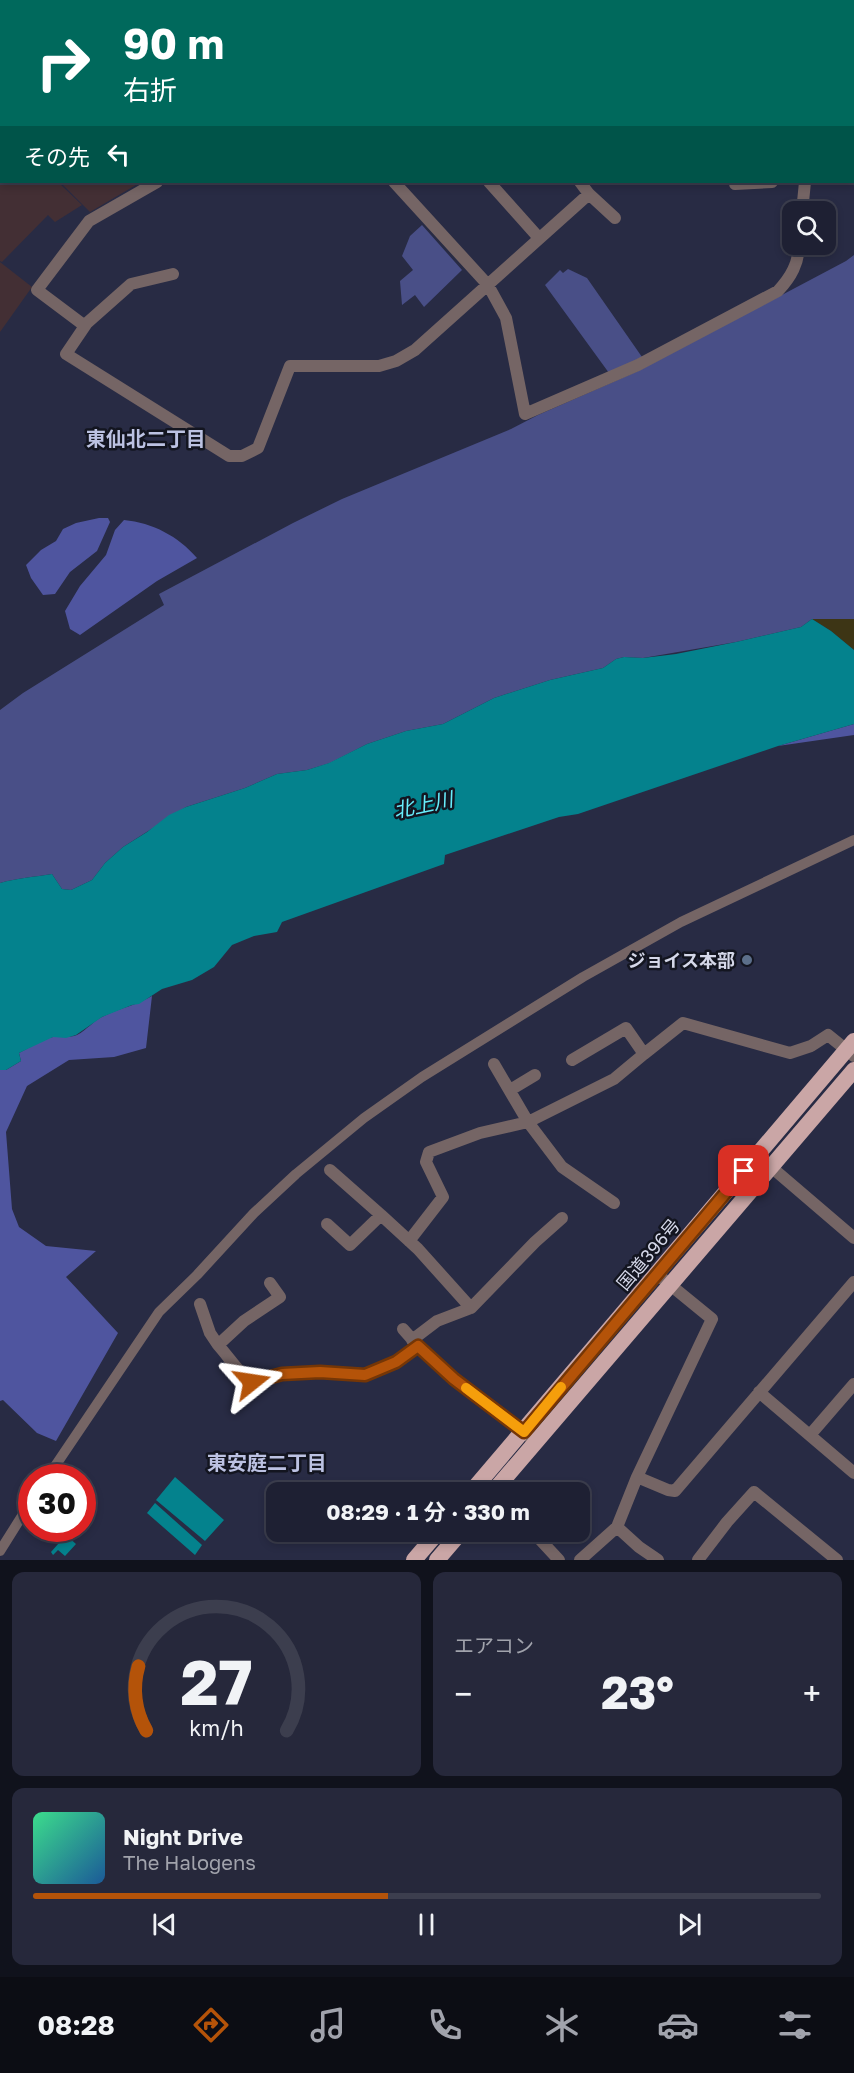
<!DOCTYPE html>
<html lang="ja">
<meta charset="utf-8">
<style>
:root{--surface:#1e2033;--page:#26283b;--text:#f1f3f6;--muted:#a1a3ac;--line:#3c3e4e;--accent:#b45309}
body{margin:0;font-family:"Golos Text","Noto Sans JP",sans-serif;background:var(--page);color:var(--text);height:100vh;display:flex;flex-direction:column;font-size:22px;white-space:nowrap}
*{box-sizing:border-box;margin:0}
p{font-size:20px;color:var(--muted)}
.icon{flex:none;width:33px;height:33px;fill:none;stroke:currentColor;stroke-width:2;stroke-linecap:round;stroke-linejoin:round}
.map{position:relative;height:1560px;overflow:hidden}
.panel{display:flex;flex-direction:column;gap:12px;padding:12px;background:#10121c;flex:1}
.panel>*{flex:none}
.hud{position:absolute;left:0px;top:0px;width:855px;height:183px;box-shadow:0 3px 9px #0003,0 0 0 2px var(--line);background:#00695c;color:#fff;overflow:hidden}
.controls{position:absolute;left:782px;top:201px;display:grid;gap:12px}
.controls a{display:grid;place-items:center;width:54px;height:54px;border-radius:12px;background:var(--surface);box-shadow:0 3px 9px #0003,0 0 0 2px var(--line);font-size:30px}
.speed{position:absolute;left:18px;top:1464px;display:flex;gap:12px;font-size:30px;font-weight:700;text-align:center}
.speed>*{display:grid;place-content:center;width:78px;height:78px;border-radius:50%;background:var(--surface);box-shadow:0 3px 9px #0003,0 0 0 2px var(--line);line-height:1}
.speed .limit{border:9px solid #d22;background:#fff;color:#111}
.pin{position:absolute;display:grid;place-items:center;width:51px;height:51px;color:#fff;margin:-26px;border-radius:12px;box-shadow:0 3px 9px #0006}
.me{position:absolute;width:66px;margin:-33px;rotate:75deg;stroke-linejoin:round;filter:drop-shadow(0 0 4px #0008)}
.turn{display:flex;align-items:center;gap:21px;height:126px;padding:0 24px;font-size:27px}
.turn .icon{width:78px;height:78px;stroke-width:2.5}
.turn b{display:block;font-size:42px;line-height:51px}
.then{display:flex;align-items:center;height:57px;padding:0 24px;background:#0003;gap:12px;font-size:22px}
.big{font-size:45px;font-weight:700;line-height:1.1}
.panel .tile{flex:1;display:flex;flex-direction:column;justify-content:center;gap:9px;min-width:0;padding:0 21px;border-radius:12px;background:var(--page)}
.panel .dial{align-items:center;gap:0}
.dial svg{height:156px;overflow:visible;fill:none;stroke:var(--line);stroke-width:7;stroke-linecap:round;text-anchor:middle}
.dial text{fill:var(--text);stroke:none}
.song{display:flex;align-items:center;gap:18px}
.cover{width:72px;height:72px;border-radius:9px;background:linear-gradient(135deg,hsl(150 70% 55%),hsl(210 70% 35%))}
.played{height:6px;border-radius:3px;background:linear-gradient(90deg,var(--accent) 45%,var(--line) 45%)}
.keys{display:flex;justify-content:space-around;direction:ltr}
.heat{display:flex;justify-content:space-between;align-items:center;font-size:33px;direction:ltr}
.panel .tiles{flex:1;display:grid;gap:12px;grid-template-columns:1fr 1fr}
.tile:last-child{grid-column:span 2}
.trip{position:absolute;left:266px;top:1482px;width:324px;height:60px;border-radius:12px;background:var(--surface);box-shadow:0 3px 9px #0003,0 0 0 2px var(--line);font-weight:700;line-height:60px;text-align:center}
.tabs{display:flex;height:96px;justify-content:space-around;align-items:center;background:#0c0d14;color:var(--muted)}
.tabs .icon{width:42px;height:42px}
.tabs .selected{color:var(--accent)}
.tabs b{font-size:27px;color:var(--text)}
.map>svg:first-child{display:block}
</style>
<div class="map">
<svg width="854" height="1560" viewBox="0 0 854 1560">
<rect width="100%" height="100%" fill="#282b44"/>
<path fill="#432f34" d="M 1,126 L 2,182 L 58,182 L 82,205 L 55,222 L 48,215 L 2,262 L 0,261 L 0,127 Z
M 60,182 L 141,182 L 90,212 Z
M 0,262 L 32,287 L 0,332 Z"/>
<path fill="#494f87" d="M 422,225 L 462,270 L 424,307 L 415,295 L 402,305 L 400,281 L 413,270 L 402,256 L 410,236 Z
M 854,255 L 854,619 L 812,619 L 801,627 L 736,642 L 643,658 L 624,657 L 616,659 L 603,668 L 550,680 L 494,698 L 443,724 L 406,731 L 367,744 L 330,763 L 307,770 L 277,774 L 245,788 L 186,807 L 123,847 L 105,863 L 92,880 L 71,890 L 62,889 L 52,874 C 35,877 17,878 0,883 L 0,710 L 23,693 L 164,605 L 159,594 L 293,523 L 342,499 L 511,429 L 538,415 L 638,371 L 846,261 Z
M 568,269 L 587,278 L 642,357 L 609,373 L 545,285 L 560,270 L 563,273 Z"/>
<path fill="#4f559f" d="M 99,518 L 108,518 L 110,522 L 97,551 L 70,572 L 55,594 L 43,595 L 31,578 L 26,565 L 41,550 L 56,541 L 63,529 L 76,523 Z
M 124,520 C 153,523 178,536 197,558 L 157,581 L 80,635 L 70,629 L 65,611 L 80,586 L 106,555 L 115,530 Z
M 854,724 L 854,735 L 778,746 Z
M 152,996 L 146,1048 L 114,1057 L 69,1060 L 27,1086 L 6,1132 L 12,1209 L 19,1227 L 46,1246 L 96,1251 L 66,1277 L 118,1333 L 56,1441 L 37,1433 L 3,1400 L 0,1401 L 0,1070 L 6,1070 L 21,1061 L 19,1053 C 29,1048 42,1039 53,1037 C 61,1036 69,1038 77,1035 C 87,1030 94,1020 104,1016 C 120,1008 137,1005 152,996 Z"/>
<path fill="#3d3515" d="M 812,619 L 854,619 L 854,650 L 831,631 Z"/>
<path fill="#04828d" d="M 812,619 L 831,631 L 854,650 L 854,724 L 778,746 L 578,814 L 559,817 L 445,855 L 444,864 L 282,922 L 277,932 L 254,936 L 232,945 L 214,967 L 192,980 L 162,989 L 139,1004 L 132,1005 L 102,1017 L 76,1035 L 66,1038 L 53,1037 L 19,1053 L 21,1061 L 6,1070 L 0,1070 L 0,883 C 17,878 35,877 52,874 L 62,889 L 71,890 L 92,880 L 105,863 L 123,847 L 147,832 L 169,815 L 186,807 L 245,788 L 277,774 L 307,770 L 329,763 L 367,744 L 406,731 L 443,724 L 494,698 L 550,680 L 603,668 L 616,659 L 624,657 L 643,658 L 676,654 L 736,642 L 801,627 Z
M 175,1477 L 224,1520 L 205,1541 L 156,1500 Z
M 155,1503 L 202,1545 L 195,1555 L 147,1513 Z
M 66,1535 L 76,1544 L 65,1556 L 58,1550 L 53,1555 L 51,1552 Z"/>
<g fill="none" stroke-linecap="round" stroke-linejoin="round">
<path stroke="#756565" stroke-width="10" d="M 47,1478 L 159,1312 L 197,1275 L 254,1213 L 296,1174 L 364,1118 L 422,1077 L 583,977 L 681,922 L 854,840
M 0,1551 L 32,1500"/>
<path stroke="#756565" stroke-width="12" d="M 366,0 L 367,2
M 717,1 L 722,0
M 854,4 L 854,2
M 394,182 L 488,285 L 506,318 L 525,414 L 638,365 L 778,291 C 791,277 799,263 799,244
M 489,182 L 539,238
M 580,182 L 589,194 L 615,218
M 735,184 L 772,182
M 802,212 L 805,182
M 173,274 L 131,284 L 87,323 L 66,354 L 229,456 L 242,456 L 258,448 L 290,366 L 379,366 L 396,361 L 415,350 L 589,194
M 85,326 L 37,290 L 89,221 L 157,182
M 644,1054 L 683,1023 L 790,1053 L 811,1046 L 828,1035 L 854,1056
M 572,1060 L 626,1028 L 644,1054 L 614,1079 L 528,1122 L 562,1167 L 614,1203
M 510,1090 L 535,1075
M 770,1166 L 854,1238
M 330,1170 L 381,1215
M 327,1224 L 350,1245 L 381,1215 L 418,1249 L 471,1308
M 409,1241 L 443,1197 L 426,1162 L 429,1152 L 480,1133 L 528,1122 L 494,1064
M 200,1304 L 210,1333 L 218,1345 L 244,1321 L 280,1297 L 270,1283
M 412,1340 L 437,1321 L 471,1308 L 535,1242 L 562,1218
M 218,1345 C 230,1358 237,1372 252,1382 L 282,1374 L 319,1372 L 365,1375 L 396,1361 L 418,1346 L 403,1329
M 418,1346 L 454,1379 L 536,1442
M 759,1392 L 854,1473
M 810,1435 L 854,1384
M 637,1477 L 668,1490 L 675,1491 L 854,1282
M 617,1527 L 639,1547 L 658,1560
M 533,1532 L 559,1560
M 580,1560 L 617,1527 L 637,1477 L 712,1319 L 657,1274
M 698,1560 L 727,1522 L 754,1492 L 837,1560"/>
<path stroke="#caa6a6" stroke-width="16" d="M 177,2 L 180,0
M 218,2 L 221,0
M 0,89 L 2,88
M 0,109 L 2,108
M 471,1492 L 854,1041
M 493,1492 L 854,1070
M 414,1560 L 438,1532
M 437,1560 L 461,1532"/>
</g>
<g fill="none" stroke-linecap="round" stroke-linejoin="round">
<g stroke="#753606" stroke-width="15">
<path id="route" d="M 252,1382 L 282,1374 L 320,1372 L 365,1375 L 396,1362 L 418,1346 L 454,1379 L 524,1432 L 744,1171"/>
</g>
<use href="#route" stroke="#b45309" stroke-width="10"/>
<path stroke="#f59e0b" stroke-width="10" d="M 466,1388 L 524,1432 L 561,1387"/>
</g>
<circle fill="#5c6f8a" stroke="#131520" stroke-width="2" cx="747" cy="960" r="6"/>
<g text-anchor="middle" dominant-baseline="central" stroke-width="5" stroke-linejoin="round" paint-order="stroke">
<g font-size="18" font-weight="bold" fill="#d5d8e9" stroke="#131520" text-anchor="end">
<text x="735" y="960">ジョイス本部</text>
</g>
<g font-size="18" fill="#d5d8e9" stroke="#131520">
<text transform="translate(648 1254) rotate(-50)">国道396号</text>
</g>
<g font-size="20" font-weight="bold" fill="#bcc2e2" stroke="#131520">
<text x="146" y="438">東仙北二丁目</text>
<text x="267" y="1462">東安庭二丁目</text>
</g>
<g font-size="20" font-style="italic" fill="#68eefc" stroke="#131520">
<text transform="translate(423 804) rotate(-12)">北上川</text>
</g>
</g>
</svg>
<div class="controls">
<a><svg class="icon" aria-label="search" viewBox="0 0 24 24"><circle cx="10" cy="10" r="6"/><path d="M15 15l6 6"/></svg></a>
</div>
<div class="speed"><div class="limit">30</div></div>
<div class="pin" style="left:744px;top:1171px;background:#d93025"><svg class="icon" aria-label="arrive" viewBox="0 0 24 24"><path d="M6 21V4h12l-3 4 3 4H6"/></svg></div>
<svg class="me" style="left:252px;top:1382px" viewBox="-20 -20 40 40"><path d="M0-17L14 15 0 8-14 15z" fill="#b45309" stroke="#fff" stroke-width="4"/></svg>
<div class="trip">08:29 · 1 分 · 330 m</div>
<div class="hud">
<div class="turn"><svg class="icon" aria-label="right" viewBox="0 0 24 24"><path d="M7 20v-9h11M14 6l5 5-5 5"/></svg><div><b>90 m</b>右折</div></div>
<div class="then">その先<svg class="icon" aria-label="left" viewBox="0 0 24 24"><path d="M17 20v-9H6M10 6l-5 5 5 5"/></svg></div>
</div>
</div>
<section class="panel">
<div class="tiles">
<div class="tile dial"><svg viewBox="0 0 100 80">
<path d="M14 69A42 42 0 1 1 86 69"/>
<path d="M14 69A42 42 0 0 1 10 36" stroke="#b45309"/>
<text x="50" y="56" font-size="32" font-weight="700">27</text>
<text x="50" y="72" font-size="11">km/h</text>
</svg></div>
<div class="tile"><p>エアコン</p>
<div class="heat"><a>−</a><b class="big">23°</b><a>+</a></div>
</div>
<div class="tile">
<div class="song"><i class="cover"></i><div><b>Night Drive</b><p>The Halogens</p></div></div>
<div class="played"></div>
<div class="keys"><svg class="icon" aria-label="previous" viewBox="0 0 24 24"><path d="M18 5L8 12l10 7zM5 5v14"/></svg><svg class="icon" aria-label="pause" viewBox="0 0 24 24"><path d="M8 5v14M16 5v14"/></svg><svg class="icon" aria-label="next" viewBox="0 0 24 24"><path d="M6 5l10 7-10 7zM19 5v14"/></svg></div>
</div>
</div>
</section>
<nav class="tabs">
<b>08:28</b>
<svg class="icon selected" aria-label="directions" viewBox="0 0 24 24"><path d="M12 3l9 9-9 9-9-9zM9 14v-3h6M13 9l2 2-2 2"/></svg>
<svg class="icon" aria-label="music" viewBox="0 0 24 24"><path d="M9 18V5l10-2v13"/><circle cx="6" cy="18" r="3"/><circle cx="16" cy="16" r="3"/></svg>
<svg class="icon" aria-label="phone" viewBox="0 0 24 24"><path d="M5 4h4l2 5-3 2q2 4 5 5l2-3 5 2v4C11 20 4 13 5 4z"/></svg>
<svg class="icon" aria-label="climate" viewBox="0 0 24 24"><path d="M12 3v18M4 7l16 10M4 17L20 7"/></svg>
<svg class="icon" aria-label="car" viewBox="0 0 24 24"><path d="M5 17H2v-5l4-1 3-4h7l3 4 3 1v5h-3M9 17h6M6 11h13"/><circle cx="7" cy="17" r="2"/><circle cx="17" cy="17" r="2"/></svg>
<svg class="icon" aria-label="filters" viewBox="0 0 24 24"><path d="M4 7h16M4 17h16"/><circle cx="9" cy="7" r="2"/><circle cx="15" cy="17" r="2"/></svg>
</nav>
